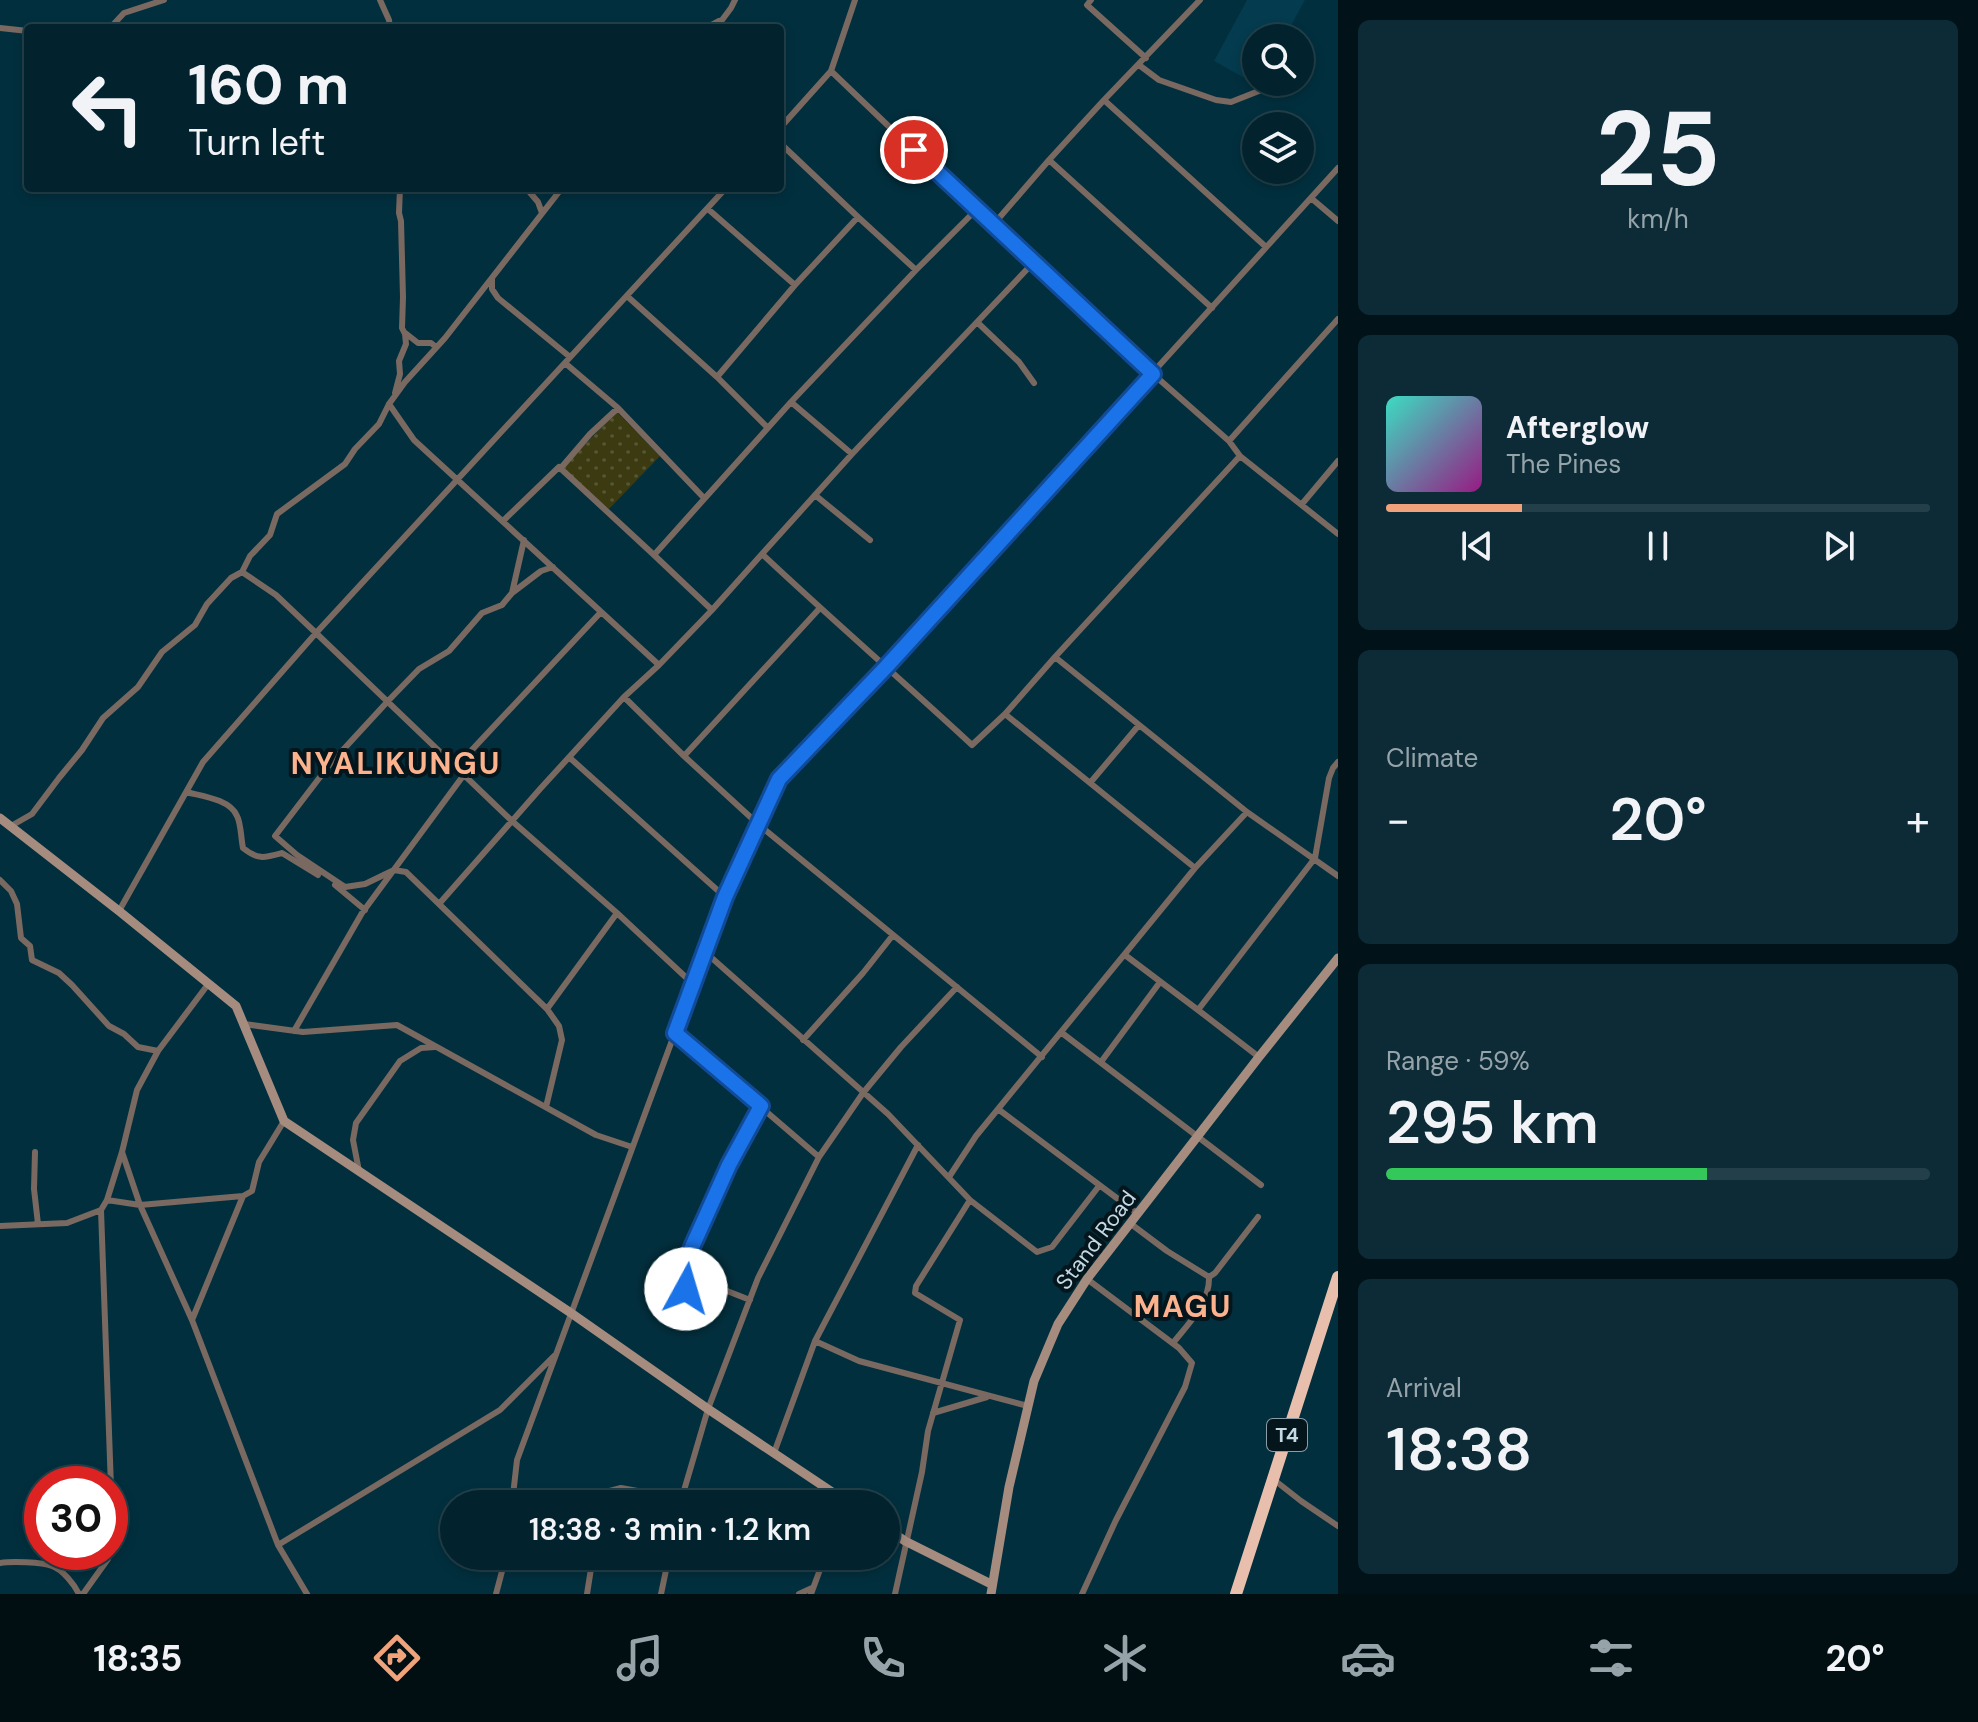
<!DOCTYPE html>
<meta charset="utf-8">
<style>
:root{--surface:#02232e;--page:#0c2b36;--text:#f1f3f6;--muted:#96a4aa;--line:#23404a;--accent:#f0a27a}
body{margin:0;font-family:"DM Sans",sans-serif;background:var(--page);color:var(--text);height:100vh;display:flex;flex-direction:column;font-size:30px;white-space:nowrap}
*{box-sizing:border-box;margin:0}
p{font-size:26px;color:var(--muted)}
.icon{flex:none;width:44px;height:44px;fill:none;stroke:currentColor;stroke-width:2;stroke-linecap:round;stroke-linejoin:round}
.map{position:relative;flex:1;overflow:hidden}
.side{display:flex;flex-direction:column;gap:20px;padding:20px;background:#011319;width:640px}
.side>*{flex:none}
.hud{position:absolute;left:24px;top:24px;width:760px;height:168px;border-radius:8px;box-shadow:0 4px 12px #0003,0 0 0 2px var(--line);background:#02232e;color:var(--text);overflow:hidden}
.tools{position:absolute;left:1242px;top:24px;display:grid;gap:16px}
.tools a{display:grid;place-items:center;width:72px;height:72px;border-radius:50%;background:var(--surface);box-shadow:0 4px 12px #0003,0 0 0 2px var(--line);font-size:40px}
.speed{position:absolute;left:24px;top:1466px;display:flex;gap:16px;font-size:40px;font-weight:700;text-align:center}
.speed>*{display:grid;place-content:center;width:104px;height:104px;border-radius:50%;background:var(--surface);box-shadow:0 4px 12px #0003,0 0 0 2px var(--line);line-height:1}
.speed .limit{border:12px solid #d22;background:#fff;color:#111}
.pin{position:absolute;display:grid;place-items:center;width:68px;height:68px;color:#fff;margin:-34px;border:4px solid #fff;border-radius:50%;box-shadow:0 2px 8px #0007}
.me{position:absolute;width:88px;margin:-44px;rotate:6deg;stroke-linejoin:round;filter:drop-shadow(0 0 6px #0008)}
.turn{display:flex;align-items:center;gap:28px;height:168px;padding:0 32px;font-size:36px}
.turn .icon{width:104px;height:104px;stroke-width:2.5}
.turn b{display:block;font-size:56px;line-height:68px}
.big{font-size:60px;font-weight:600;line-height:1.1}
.side .tile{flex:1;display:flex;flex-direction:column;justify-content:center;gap:12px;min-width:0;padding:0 28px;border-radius:12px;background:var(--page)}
.side .dial{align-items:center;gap:0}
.dial b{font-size:104px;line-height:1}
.song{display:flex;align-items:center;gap:24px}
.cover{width:96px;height:96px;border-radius:12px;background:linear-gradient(135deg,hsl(170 70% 55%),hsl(310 70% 35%))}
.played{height:8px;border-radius:4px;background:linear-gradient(90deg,var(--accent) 25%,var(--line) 25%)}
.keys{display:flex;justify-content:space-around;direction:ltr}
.heat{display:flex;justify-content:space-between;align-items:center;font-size:44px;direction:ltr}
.charge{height:12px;border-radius:6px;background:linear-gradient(90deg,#34c759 59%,var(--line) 0)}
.trip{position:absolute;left:440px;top:1490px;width:460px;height:80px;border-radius:40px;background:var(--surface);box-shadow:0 4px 12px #0003,0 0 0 2px var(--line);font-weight:600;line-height:80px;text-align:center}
.menu{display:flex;height:128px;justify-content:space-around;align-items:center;background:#010e12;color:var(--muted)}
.menu .icon{width:56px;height:56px}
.menu .current{color:var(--accent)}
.menu b{font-size:36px;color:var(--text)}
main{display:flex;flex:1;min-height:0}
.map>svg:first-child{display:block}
</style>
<main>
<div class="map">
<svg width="1338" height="1594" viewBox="0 0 1338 1594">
<defs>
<pattern id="park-dots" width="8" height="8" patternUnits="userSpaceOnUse" patternTransform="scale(2)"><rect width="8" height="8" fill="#3b3a11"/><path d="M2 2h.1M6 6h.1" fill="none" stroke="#565634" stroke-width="1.8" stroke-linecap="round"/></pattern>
</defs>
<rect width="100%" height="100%" fill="#022f3e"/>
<path fill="#043b4e" d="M 1247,0 L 1305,0 L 1284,38 L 1256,38 L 1256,82 L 1260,82 L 1259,86 L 1214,61 Z"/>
<path fill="url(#park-dots)" d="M 617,412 L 660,456 L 609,509 L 560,469 Z"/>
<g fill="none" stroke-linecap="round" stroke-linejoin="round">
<path stroke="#796961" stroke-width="6" d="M 380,0 L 389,20 L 390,28
M 1091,0 L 1087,5 L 1146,58
M 667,26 L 672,28
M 0,28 L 28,31
M 110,28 L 124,13 L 164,0
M 706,28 L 719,21
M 716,28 L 731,8 L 735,0
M 1139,65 L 1159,80 L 1216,100 L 1231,102 L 1274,85
M 831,71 L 855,0
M 1104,100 L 1200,0
M 780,128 L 831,71 L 976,210 L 1153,374 L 1229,441 L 1240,456 L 1338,534
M 1049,160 L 1104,100 L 1266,247
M 526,188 L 538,202 L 542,213
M 1311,198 L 1338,221
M 708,209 L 795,285
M 858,217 L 916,270
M 993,225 L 1049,160 L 1212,308
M 1033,263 L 852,454 L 762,554 C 831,619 903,681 972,745 L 1005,714 L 1055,657 L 1240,456
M 492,278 L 492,289 L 498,298 L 570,357
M 627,296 L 717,377 L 767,427
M 977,322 L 1019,362 L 1034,383
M 404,332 L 418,343 L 431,343 L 436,347
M 565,363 L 618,408 L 704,498
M 717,377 L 795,285 L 858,217 L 780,143
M 395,393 L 400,374 L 399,361 L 406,344 L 405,334 L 402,328 L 403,297 L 401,221 L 399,213 L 400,188
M 389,404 L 414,440 L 659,665 L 624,697 L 540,789 L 439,904 L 547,1009 L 559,1026 L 562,1040 L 546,1107
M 1229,441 L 1338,319
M 852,454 L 791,402 L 916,270 L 976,210
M 560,469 L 590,434 L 618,408
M 815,495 L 870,540
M 1302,504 L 1338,461
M 503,521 L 559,467 L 654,555
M 512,593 L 541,571 L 553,567
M 712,610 L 762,554
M 1055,657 L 1247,812
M 659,665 L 712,610 L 654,555 L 791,402
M 624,697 L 684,756 L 759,825 L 1042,1057
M 1005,714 L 1195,868
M 684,756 L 819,609
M 570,758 L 725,897
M 455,768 L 601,612
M 1090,783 L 1139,725
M 186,792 C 201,796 230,799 237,816 C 241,823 241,839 243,848 C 258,860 264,858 282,853 L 318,875
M 11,826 L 32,814 L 59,778 L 82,750 L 103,718 L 138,687 L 162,652 L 195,625 L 207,604 L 231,578 L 242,572 L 250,556 L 270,535 L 277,514 L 345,464 L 355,449 L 379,424 L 389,404 L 405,382 L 445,338 L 562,188
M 0,880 L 11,891 L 17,904 L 21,938 L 30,946 L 32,960 L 59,973 L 72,985 L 109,1026 L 124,1034 L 138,1047 L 158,1051
M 335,885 L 365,910
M 439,904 L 406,872 L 394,870 L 365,884 L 345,887 L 297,855 L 275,836 L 330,764 L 388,701 L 419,669 L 449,651 L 482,613 L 502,605 L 512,593 L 524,540
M 119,911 L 203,762 L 316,633 L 276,595 L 242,572
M 705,952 L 888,1114 L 970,1200 L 1037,1252 L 1052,1247 L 1099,1186
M 1125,955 L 1198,1010
M 693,984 L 617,913 L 512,821 L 316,633 L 726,188
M 547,1009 L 617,913
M 244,1024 L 303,1032 L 397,1025 L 596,1135 L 632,1147
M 294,1031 L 362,913 L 463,776
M 675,1033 L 819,1157
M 1062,1033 L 1261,1185
M 803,1040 L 863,973 L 893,935
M 1259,1057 L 1198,1010 L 1315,858 L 1329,778 L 1333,768 L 1338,762
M 1101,1062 L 1160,982
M 998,1109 L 1138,1214
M 35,1152 L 34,1189 L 38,1224
M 122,1152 L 140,1205 L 192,1320 L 278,1545 L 307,1594
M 359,1171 L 353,1140 L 356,1123 L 400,1061 L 421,1048 L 435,1047
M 949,1177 L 976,1136 L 1195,868 L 1247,812 L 1338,876
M 107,1200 L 140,1205 L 243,1196 L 252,1191 L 259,1162 L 284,1121
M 1131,1224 L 1167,1251 L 1209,1277 L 1215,1273 L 1258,1217
M 0,1226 L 67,1223 L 101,1210 L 107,1200 L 122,1152 L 137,1090 L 158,1051 L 209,983
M 685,1292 L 710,1282
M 750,1300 L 717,1287 L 687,1265 L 692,1247 L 729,1165 L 761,1106
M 192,1320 L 243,1196
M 669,1320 C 682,1304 691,1287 687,1266
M 815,1341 L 859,1361 L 1028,1406
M 1173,1343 C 1188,1324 1210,1303 1209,1277
M 933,1413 L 987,1397
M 774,1453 L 815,1341 L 918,1145
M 1273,1479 L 1301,1501 L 1338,1526
M 512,1504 L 517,1460 L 595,1249 L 725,897 L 779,779 L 887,666 L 1338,168
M 601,1504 L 602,1493 L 621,1488 L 665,1496 L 682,1491
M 680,1504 L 708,1409 L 758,1278 L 819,1157 L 863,1093 L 901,1047 L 957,987
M 278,1545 L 500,1410 L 554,1356
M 0,1563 C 11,1561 42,1562 52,1566 C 63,1570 74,1584 79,1594
M 83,1594 L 108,1559 L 113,1543 L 101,1210
M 496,1594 L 506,1556
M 587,1594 L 593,1556
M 661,1594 L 669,1556
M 799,1594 L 812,1588
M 811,1594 L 825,1556
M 895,1594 L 922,1472 L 928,1431 L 960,1320 L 915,1293 L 916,1286 L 970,1200
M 1082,1594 L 1116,1520 L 1185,1387 L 1192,1363 L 1179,1348 L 1087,1279"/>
<path stroke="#a68c7f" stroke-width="9" d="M 0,818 L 119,911 L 236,1006 L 284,1121 L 571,1313 L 708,1409 L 850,1504
M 886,1528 L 905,1541 L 991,1584
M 991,1594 L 1009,1487 L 1034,1381 L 1058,1324 L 1087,1279 L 1259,1057 L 1338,958"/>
<path stroke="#e8bfac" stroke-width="12" d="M 1236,1594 L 1338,1277"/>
</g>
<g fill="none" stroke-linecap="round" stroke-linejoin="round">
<g stroke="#114b97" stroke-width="20">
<path id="route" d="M 686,1289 L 689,1278 L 687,1265 L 692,1247 L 729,1165 L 761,1106 L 675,1033 L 725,897 L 779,779 L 887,666 L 1153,374 L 914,150"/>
</g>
<use href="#route" stroke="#1a73e8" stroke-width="14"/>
</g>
<g text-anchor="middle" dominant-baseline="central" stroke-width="8" stroke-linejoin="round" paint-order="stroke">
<rect fill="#05151c" stroke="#8b9ea7" stroke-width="2" x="1267" y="1419" width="40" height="32" rx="6"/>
<g font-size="20" font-weight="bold" fill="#c4d9e3">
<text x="1287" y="1435">T4</text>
</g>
<g font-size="22" fill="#c4d9e3" stroke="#05151c">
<text transform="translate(1096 1240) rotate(-53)">Stand Road</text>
</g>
<g font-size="30" font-weight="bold" letter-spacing="2" fill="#fcb28d" stroke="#05151c">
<text x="396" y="763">NYALIKUNGU</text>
<text x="1183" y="1306">MAGU</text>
</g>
</g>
</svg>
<div class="tools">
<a><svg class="icon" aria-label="search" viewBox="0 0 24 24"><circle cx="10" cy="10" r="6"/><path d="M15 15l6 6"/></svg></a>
<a><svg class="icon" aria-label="layers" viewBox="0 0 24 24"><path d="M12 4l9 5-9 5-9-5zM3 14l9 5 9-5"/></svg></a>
</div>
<div class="speed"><div class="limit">30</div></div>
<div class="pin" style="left:914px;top:150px;background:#d93025"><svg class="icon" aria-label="arrive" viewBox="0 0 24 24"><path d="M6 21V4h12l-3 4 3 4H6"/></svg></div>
<svg class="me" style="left:686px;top:1289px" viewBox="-20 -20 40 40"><circle r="19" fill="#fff"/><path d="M0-13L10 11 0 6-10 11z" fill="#1a73e8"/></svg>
<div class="trip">18:38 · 3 min · 1.2 km</div>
<div class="hud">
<div class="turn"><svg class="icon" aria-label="left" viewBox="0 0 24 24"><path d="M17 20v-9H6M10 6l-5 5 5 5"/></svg><div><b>160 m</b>Turn left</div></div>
</div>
</div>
<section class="side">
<div class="tile dial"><b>25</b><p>km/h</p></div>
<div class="tile">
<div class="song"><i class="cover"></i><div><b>Afterglow</b><p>The Pines</p></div></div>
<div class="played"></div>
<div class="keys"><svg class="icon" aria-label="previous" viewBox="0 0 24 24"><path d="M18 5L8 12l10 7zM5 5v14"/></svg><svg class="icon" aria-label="pause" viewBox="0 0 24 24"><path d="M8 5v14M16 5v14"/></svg><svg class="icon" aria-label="next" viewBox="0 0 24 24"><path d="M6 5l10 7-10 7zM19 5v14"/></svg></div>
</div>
<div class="tile"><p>Climate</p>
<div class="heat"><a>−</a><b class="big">20°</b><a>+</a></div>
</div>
<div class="tile"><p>Range · 59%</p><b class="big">295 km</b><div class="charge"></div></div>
<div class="tile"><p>Arrival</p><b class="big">18:38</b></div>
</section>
</main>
<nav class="menu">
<b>18:35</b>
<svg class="icon current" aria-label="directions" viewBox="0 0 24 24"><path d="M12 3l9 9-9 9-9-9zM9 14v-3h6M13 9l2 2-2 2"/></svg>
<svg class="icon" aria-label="music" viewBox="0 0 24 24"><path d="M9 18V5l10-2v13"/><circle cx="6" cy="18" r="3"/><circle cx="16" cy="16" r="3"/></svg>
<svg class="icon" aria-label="phone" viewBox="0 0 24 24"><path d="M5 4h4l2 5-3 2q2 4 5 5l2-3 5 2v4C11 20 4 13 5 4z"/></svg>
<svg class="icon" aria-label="climate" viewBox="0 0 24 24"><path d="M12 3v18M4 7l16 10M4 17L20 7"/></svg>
<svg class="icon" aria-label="car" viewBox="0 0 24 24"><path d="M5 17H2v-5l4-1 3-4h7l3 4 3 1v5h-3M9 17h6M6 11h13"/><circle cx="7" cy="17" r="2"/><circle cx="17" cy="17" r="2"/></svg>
<svg class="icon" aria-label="filters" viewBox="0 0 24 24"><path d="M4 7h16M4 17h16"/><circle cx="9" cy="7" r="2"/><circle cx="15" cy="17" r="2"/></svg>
<b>20°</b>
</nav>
